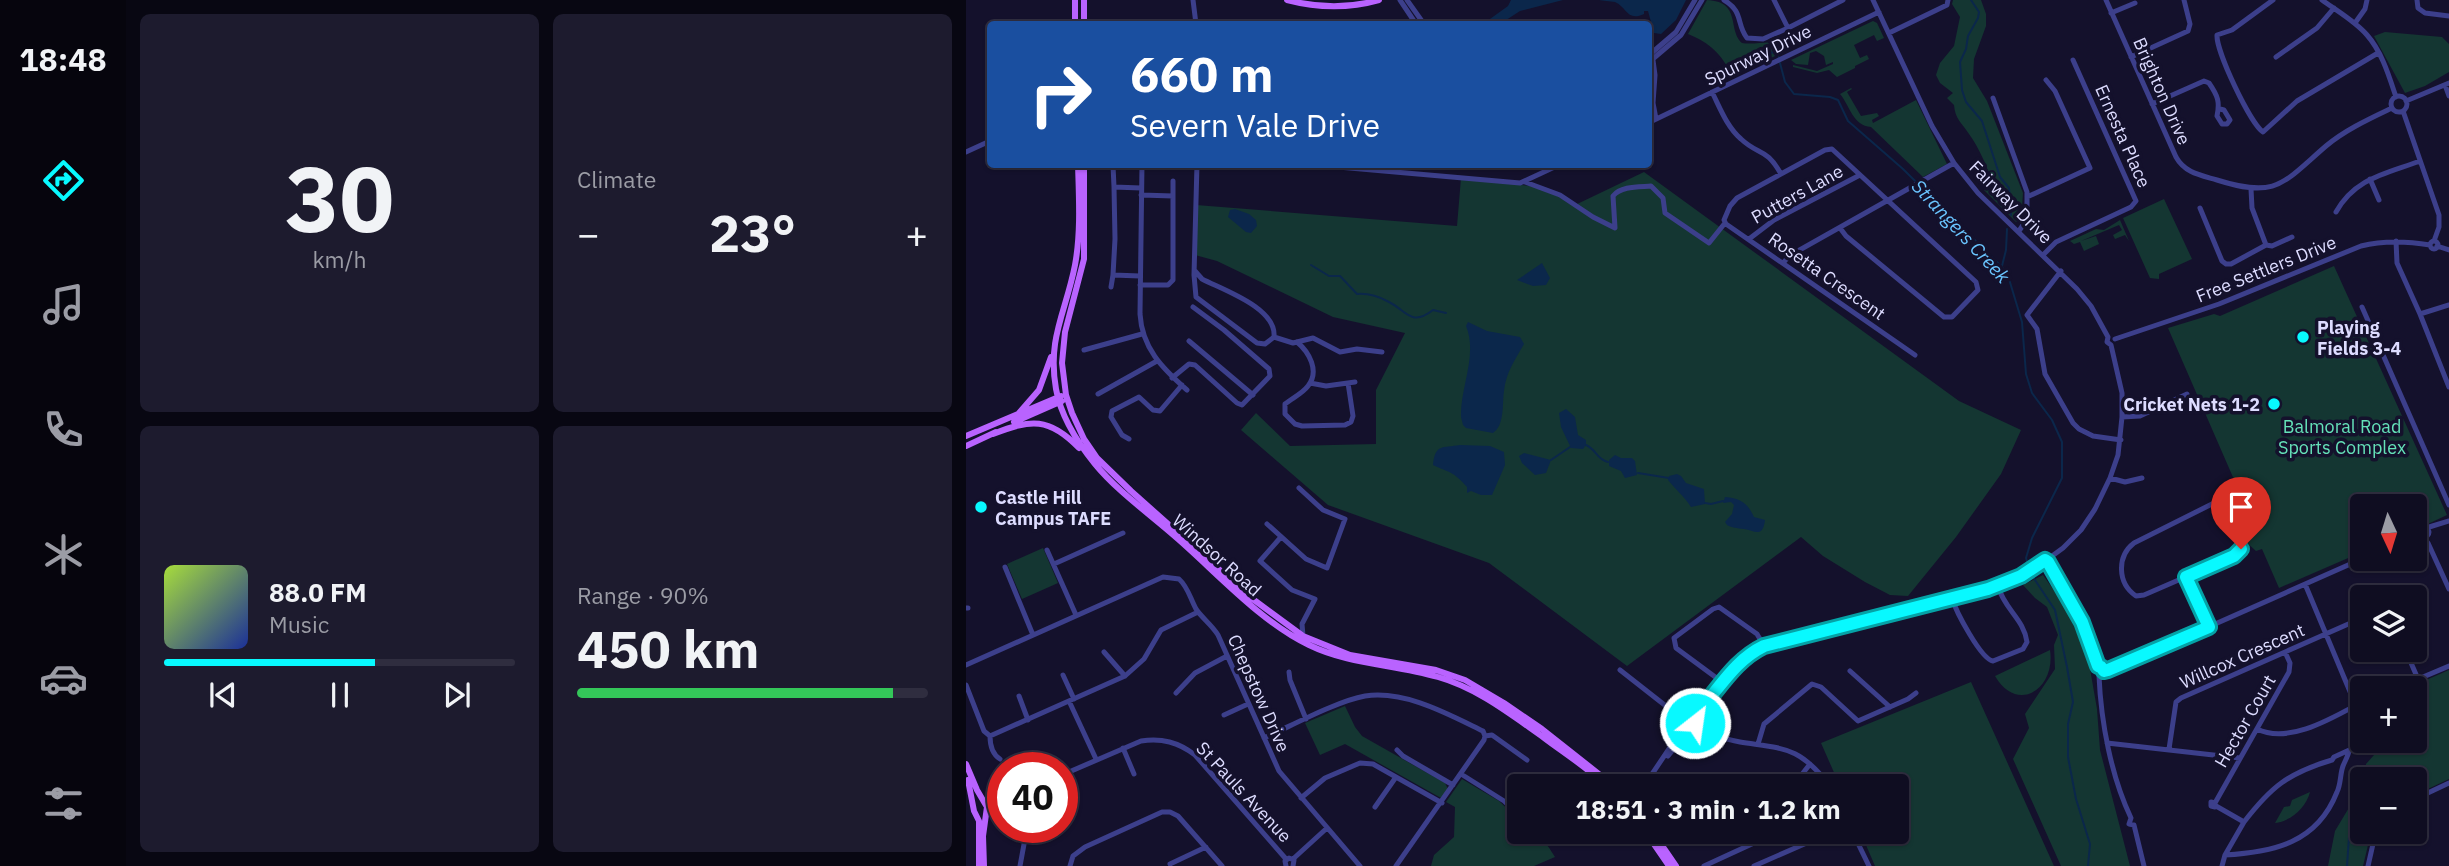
<!DOCTYPE html>
<meta charset="utf-8">
<style>
:root{--surface:#0f0d21;--page:#1d1b2e;--text:#f1f3f6;--muted:#9b9ca5;--line:#2f2d3f;--accent:#08f9ff}
body{margin:0;font-family:"IBM Plex Sans",sans-serif;background:var(--page);color:var(--text);height:100vh;display:flex;flex-direction:column;font-size:26px;white-space:nowrap}
*{box-sizing:border-box;margin:0}
p{font-size:23px;color:var(--muted)}
.icon{flex:none;width:38px;height:38px;fill:none;stroke:currentColor;stroke-width:2;stroke-linecap:round;stroke-linejoin:round}
.map{position:relative;flex:1;overflow:hidden}
.panel{display:flex;flex-direction:column;gap:14px;padding:14px;background:#080712;width:840px}
.panel>*{flex:none}
.guide{position:absolute;left:21px;top:21px;width:665px;height:147px;border-radius:7px;box-shadow:0 2px 5px #0004,0 0 0 2px var(--line);background:#1a4fa0;color:#fff;overflow:hidden}
.needle{width:46px;rotate:176deg}
.buttons{position:absolute;left:1384px;top:494px;display:grid;gap:14px}
.buttons a{display:grid;place-items:center;width:77px;height:77px;border-radius:7px;background:var(--surface);box-shadow:0 2px 5px #0004,0 0 0 2px var(--line);font-size:35px}
.speed{position:absolute;left:21px;top:752px;display:flex;gap:14px;font-size:35px;font-weight:700;text-align:center}
.speed>*{display:grid;place-content:center;width:91px;height:91px;border-radius:50%;background:var(--surface);box-shadow:0 2px 5px #0004,0 0 0 2px var(--line);line-height:1}
.speed .limit{border:10px solid #d22;background:#fff;color:#111}
.pin{position:absolute;display:grid;place-items:center;width:60px;height:60px;color:#fff;margin:-72px -30px;border-radius:50% 50% 50% 0;rotate:-45deg;box-shadow:0 0 7px #0007}
.pin .icon{rotate:45deg}
.me{position:absolute;width:77px;margin:-38px;rotate:30deg;stroke-linejoin:round;filter:drop-shadow(0 0 5px #0008)}
.turn{display:flex;align-items:center;gap:24px;height:147px;padding:0 28px;font-size:32px}
.turn .icon{width:91px;height:91px;stroke-width:2.5}
.turn b{display:block;font-size:49px;line-height:60px}
.big{font-size:52px;font-weight:700;line-height:1.1}
.panel .tile{flex:1;display:flex;flex-direction:column;justify-content:center;gap:10px;min-width:0;padding:0 24px;border-radius:10px;background:var(--page)}
.panel .dial{align-items:center;gap:0}
.dial b{font-size:91px;line-height:1}
.song{display:flex;align-items:center;gap:21px}
.cover{width:84px;height:84px;border-radius:10px;background:linear-gradient(135deg,hsl(80 70% 55%),hsl(230 70% 35%))}
.played{height:7px;border-radius:4px;background:linear-gradient(90deg,var(--accent) 60%,var(--line) 60%)}
.keys{display:flex;justify-content:space-around;direction:ltr}
.heat{display:flex;justify-content:space-between;align-items:center;font-size:38px;direction:ltr}
.charge{height:10px;border-radius:5px;background:linear-gradient(90deg,#34c759 90%,var(--line) 0)}
.panel .tiles{flex:1;display:grid;gap:14px;grid-template-columns:repeat(2,1fr)}
.trip{position:absolute;left:541px;top:774px;width:402px;height:70px;border-radius:7px;background:var(--surface);box-shadow:0 2px 5px #0004,0 0 0 2px var(--line);font-weight:700;line-height:70px;text-align:center}
main{display:flex;flex:1;min-height:0}
.menu{display:flex;flex-direction:column;width:126px;justify-content:space-around;align-items:center;background:#06050d;color:var(--muted)}
.menu .icon{width:49px;height:49px}
.menu .active{color:var(--accent)}
.menu b{font-size:32px;color:var(--text)}
.map>svg:first-child{display:block}
</style>
<main>
<nav class="menu">
<b>18:48</b>
<svg class="icon active" aria-label="directions" viewBox="0 0 24 24"><path d="M12 3l9 9-9 9-9-9zM9 14v-3h6M13 9l2 2-2 2"/></svg>
<svg class="icon" aria-label="music" viewBox="0 0 24 24"><path d="M9 18V5l10-2v13"/><circle cx="6" cy="18" r="3"/><circle cx="16" cy="16" r="3"/></svg>
<svg class="icon" aria-label="phone" viewBox="0 0 24 24"><path d="M5 4h4l2 5-3 2q2 4 5 5l2-3 5 2v4C11 20 4 13 5 4z"/></svg>
<svg class="icon" aria-label="climate" viewBox="0 0 24 24"><path d="M12 3v18M4 7l16 10M4 17L20 7"/></svg>
<svg class="icon" aria-label="car" viewBox="0 0 24 24"><path d="M5 17H2v-5l4-1 3-4h7l3 4 3 1v5h-3M9 17h6M6 11h13"/><circle cx="7" cy="17" r="2"/><circle cx="17" cy="17" r="2"/></svg>
<svg class="icon" aria-label="filters" viewBox="0 0 24 24"><path d="M4 7h16M4 17h16"/><circle cx="9" cy="7" r="2"/><circle cx="15" cy="17" r="2"/></svg>
</nav>
<section class="panel">
<div class="tiles">
<div class="tile dial"><b>30</b><p>km/h</p></div>
<div class="tile"><p>Climate</p>
<div class="heat"><a>−</a><b class="big">23°</b><a>+</a></div>
</div>
<div class="tile">
<div class="song"><i class="cover"></i><div><b>88.0 FM</b><p>Music</p></div></div>
<div class="played"></div>
<div class="keys"><svg class="icon" aria-label="previous" viewBox="0 0 24 24"><path d="M18 5L8 12l10 7zM5 5v14"/></svg><svg class="icon" aria-label="pause" viewBox="0 0 24 24"><path d="M8 5v14M16 5v14"/></svg><svg class="icon" aria-label="next" viewBox="0 0 24 24"><path d="M6 5l10 7-10 7zM19 5v14"/></svg></div>
</div>
<div class="tile"><p>Range · 90%</p><b class="big">450 km</b><div class="charge"></div></div>
</div>
</section>
<div class="map">
<svg width="1483" height="866" viewBox="0 0 1483 866">
<rect width="100%" height="100%" fill="#14112c"/>
<path fill="#143632" d="M 741,0 C 776,2 761,29 776,43 C 792,46 812,36 820,51 L 766,76 C 756,54 744,43 722,34 Z
M 987,0 L 1015,0 L 1020,14 L 1020,26 L 1008,59 L 1007,78 L 1021,101 L 1057,193 L 1055,222 L 1050,222 L 1018,190 L 1030,184 L 1027,179 L 1025,179 C 1020,164 1013,148 1003,134 C 996,123 989,119 988,105 L 981,98 L 987,93 L 974,83 L 970,75 L 974,63 L 988,46 L 994,17 L 986,4 Z
M 907,21 L 911,23 L 918,38 L 911,41 L 908,35 L 888,45 L 894,58 L 901,55 L 903,59 L 889,66 L 889,68 L 871,77 L 863,70 L 851,73 L 827,67 L 827,65 L 851,71 L 867,64 L 867,62 L 860,65 L 858,56 L 850,51 L 844,53 L 842,65 L 830,64 L 825,60 Z
M 1419,32 L 1476,37 L 1483,44 L 1483,72 L 1459,86 L 1439,93 L 1408,36 Z
M 885,88 L 886,89 L 881,92 L 895,116 L 911,113 L 913,116 L 906,120 L 907,123 L 950,100 L 981,164 L 957,177 L 905,127 C 887,126 884,106 874,94 Z
M 678,172 L 993,401 L 1055,430 L 1035,474 L 990,537 L 942,596 L 924,595 L 899,582 L 857,556 L 835,537 L 661,666 L 523,563 L 362,505 L 275,430 L 290,413 L 324,446 L 410,444 L 410,390 L 439,333 L 367,317 L 251,261 L 229,255 L 230,205 L 491,226 L 495,178 L 564,186 L 584,191 L 607,206 Z
M 1198,199 L 1226,259 L 1193,274 L 1193,279 L 1184,278 L 1157,218 Z
M 1154,220 L 1163,241 L 1159,235 L 1149,239 L 1147,235 L 1156,230 L 1153,225 L 1115,241 L 1130,236 L 1133,244 L 1118,251 L 1114,242 L 1108,244 L 1104,241 L 1130,229 L 1138,230 Z
M 1368,266 L 1481,515 L 1449,530 L 1449,506 L 1396,506 L 1396,552 L 1313,588 L 1296,549 L 1290,551 L 1279,541 L 1273,540 L 1255,499 L 1273,491 L 1202,328 L 1248,314 L 1254,316 Z
M 77,548 L 92,583 L 56,599 L 41,564 Z
M 1077,575 L 1101,609 L 1123,663 L 1131,709 L 1134,750 L 1164,866 L 1095,866 L 1047,759 L 1063,728 L 1059,714 L 1089,669 L 1088,645 L 1092,635 L 1081,607 L 1069,598 L 1057,585 Z
M 1084,650 C 1090,688 1052,715 1029,676 Z
M 1483,670 L 1483,779 L 1449,795 L 1449,779 L 1398,779 L 1400,764 L 1408,755 L 1405,740 L 1449,740 L 1449,688 L 1442,688 Z
M 1005,682 L 1088,866 L 909,866 L 894,831 L 931,831 L 931,786 L 874,786 L 855,743 Z
M 379,706 L 389,727 L 396,736 L 479,783 L 482,789 L 475,798 L 379,744 L 354,755 L 339,723 Z
M 496,779 L 533,801 L 553,820 L 553,831 C 573,831 579,841 589,857 L 568,866 L 465,866 L 468,855 L 488,837 L 489,807 L 480,802 Z
M 1396,786 L 1396,831 L 1408,831 L 1403,841 L 1397,866 L 1362,866 L 1369,831 Z
M 1344,792 C 1340,808 1325,821 1309,823 L 1318,807 L 1324,806 L 1326,800 Z"/>
<path fill="#0b274b" d="M 545,0 L 597,0 L 554,11 L 534,24 L 517,24 L 542,6 Z
M 633,0 L 720,0 L 710,20 L 695,34 L 688,33 L 682,11 L 678,11 L 678,14 C 661,22 661,7 649,2 C 644,1 637,1 633,0 Z
M 269,209 L 283,214 L 290,220 L 291,226 L 285,233 L 280,232 L 262,217 L 264,210 Z
M 576,263 L 584,278 L 580,285 L 567,286 L 551,280 Z
M 502,322 L 521,331 L 554,337 L 558,344 C 549,360 540,372 538,391 C 536,404 539,425 527,433 L 500,428 L 497,425 L 495,417 C 494,387 512,355 500,326 Z
M 600,409 L 609,417 L 612,435 L 620,440 L 620,445 L 617,449 L 605,448 L 595,427 L 593,413 Z
M 494,445 L 524,446 L 538,452 L 539,465 L 526,495 L 515,495 L 505,491 L 501,493 L 501,487 C 487,471 484,473 467,465 C 469,444 476,448 494,445 Z
M 558,453 L 585,460 L 580,473 L 569,475 L 556,463 L 553,456 Z
M 649,455 L 655,458 L 666,458 L 669,461 L 671,475 L 659,478 L 655,471 L 643,466 L 643,460 Z
M 711,474 L 715,476 L 720,483 L 738,489 L 739,504 L 725,507 C 717,495 711,491 702,480 L 703,476 Z
M 759,497 C 775,498 782,504 788,517 L 799,520 C 797,538 789,531 778,529 C 771,528 766,528 761,525 L 759,522 L 766,514 L 768,505 L 765,502 L 757,503 Z"/>
<g fill="none" stroke-linecap="round" stroke-linejoin="round">
<path stroke="#0b274b" stroke-width="2" d="M 1005,0 L 1013,12 L 1012,18 L 1002,36 L 1000,49 L 994,62 L 996,90 L 1000,102 L 1016,121 L 1034,177 L 1043,188 L 1045,215
M 794,54 L 811,52 L 813,58
M 814,63 L 819,82 L 828,94 L 864,97 L 872,100 L 882,121 L 937,169 L 1036,267 L 1043,279 L 1056,322 L 1060,374 L 1066,393 L 1086,420 L 1096,442 L 1096,478 L 1066,538 L 1060,558 L 1062,565
M 345,265 L 363,276 L 374,276 L 391,294 C 403,293 412,296 423,302 C 441,311 445,327 467,310 L 480,313
M 1036,266 L 1040,250 L 1041,229
M 620,445 C 630,449 631,460 642,462
M 585,460 L 604,447
M 672,473 L 703,478
M 739,503 L 745,504 L 757,501
M 1067,577 L 1089,610 L 1101,667 L 1107,702 L 1102,724 L 1102,757 L 1110,799 L 1124,844 L 1122,866
M 1381,866 L 1383,837 L 1387,825"/>
<path stroke="#3c3f8b" stroke-width="5" d="M 227,0 L 230,24
M 434,0 L 450,24
M 441,0 L 458,24
M 758,0 C 778,12 770,24 781,38 L 797,39 L 822,28
M 808,0 L 822,28 L 877,0
M 1140,0 L 1210,157 C 1219,173 1234,175 1251,180 C 1311,199 1317,183 1360,146 C 1379,130 1403,119 1426,108
M 1307,0 L 1266,30 L 1251,35 C 1250,51 1284,123 1297,132 L 1331,101 L 1412,53
M 1356,0 C 1371,11 1389,21 1401,35 C 1416,52 1423,76 1430,97
M 1451,0 L 1452,8 L 1459,13 L 1483,16
M 1145,13 L 1169,3
M 1389,23 L 1399,9 L 1401,0
M 923,33 L 981,5 L 982,0
M 682,56 L 710,32 L 729,0
M 1165,57 L 1222,31 L 1224,24 L 1218,0
M 1310,57 L 1351,28 L 1368,8
M 687,60 L 689,75 L 687,103 L 690,119
M 682,63 L 715,35 L 736,0
M 1479,85 L 1483,96
M 746,92 C 754,108 761,127 775,139 C 793,156 800,147 815,174
M1425 104a8 8 0 1 1 16 0a8 8 0 1 1-16 0Z
M 1027,98 L 1061,192 L 1061,219 L 1053,231
M 1440,101 L 1483,83
M 1186,104 L 1238,81 L 1243,83 C 1252,96 1254,102 1251,116 L 1256,124 L 1261,124 L 1264,120 L 1258,110 L 1254,109
M 1437,111 L 1473,215 L 1473,227 L 1468,241
M 682,123 L 913,12
M 0,152 L 24,141
M 176,164 L 174,314 C 176,348 196,368 221,390
M 231,164 L 228,275 L 230,297 L 291,343 L 299,344 L 308,337
M 338,164 L 554,183 L 595,164
M 147,165 L 148,187
M 1404,179 L 1413,200
M 559,182 L 594,195 L 627,217 L 649,228 L 647,196 C 655,186 672,187 685,186 L 697,198 L 699,213 L 743,243 L 759,223
M 207,196 L 207,181
M 1061,197 L 1124,168 L 1089,91 L 1080,80
M 1234,208 L 1256,261 L 1260,264 L 1265,264 L 1300,245 L 1286,208 L 1285,189
M 1370,212 C 1389,178 1419,174 1454,161
M 874,228 L 880,236 L 978,317 L 986,317 L 1012,290 L 1010,282 L 866,149 L 859,150 L 771,198 L 764,206 L 758,220 L 760,224 L 949,355
M 783,239 L 808,220 L 894,175
M 1430,241 L 1431,263 L 1454,314 L 1483,387
M1464 245a4 4 0 1 1 8 0a4 4 0 1 1-8 0Z
M 1300,245 L 1306,246 L 1326,237
M 1471,246 L 1483,250
M 1078,254 L 1090,242 L 1165,207 L 1170,201 L 1107,60
M 818,262 L 823,256 L 988,163
M 229,271 L 236,279 C 257,290 311,308 308,337
M 1095,271 L 1061,315 L 1071,329 L 1079,374 L 1107,423 L 1113,429 L 1127,436 L 1155,440
M 147,275 L 149,239 L 148,187 L 175,188
M 174,285 L 202,285 L 207,280 L 207,196 L 175,195
M 145,287 L 147,275 L 174,276
M 1396,307 L 1483,505
M 1454,314 L 1483,305
M 308,337 L 327,343 L 347,338 L 374,352 L 391,349 L 416,352
M 1149,339 L 1253,304 L 1395,246 C 1419,240 1440,241 1464,245
M 223,341 L 287,395
M 331,342 C 343,352 354,371 342,386 C 336,394 326,398 319,404 L 319,414 L 329,424 L 336,426 L 379,425 L 385,422 L 387,416 L 382,383
M 118,350 L 176,334
M 206,378 L 223,364 L 229,365 L 271,403 L 276,405 L 304,376 L 303,369 L 258,330 L 227,307
M 344,383 L 360,386 L 389,382
M 132,394 L 191,361
M 1156,417 L 1174,416 L 1221,394
M 163,439 L 156,435 L 145,417 L 146,411 L 173,397 L 187,410 L 194,411 L 216,385
M 1144,478 L 1159,482 L 1176,478
M 1250,502 L 1168,543 C 1151,556 1151,583 1170,596 L 1178,595 L 1268,556 L 1275,549
M 301,524 L 340,559 L 361,568 L 379,519 L 357,510 L 333,488
M1453 532a5 5 0 1 1 10 0a5 5 0 1 1-10 0Z
M 1460,528 L 1483,521
M 315,537 L 294,561 L 326,590 L 349,599 L 336,624 L 337,636
M 1457,537 L 1462,543 L 1483,589
M 81,550 L 110,615
M 88,564 L 157,533
M 39,567 L 67,635
M 1077,568 C 1108,587 1123,632 1132,666
M 1220,577 L 1243,627
M 1339,584 L 1390,706
M 986,598 C 990,612 1015,659 1027,661 L 1057,649 L 1061,642 C 1058,619 1038,609 1032,586
M 0,608 L 2,608
M 1439,649 L 1452,679
M 138,652 L 159,676
M 0,665 L 197,577 L 213,579 C 222,587 224,598 230,609 C 236,618 246,625 252,635 L 313,771 L 394,866
M 654,670 L 719,721
M 884,671 L 924,707
M 1138,671 L 1179,655 L 1398,558
M 323,672 L 324,680 L 340,719
M 97,675 L 108,699
M 1133,676 C 1135,722 1145,776 1165,818 L 1163,824 L 1168,825 L 1178,866
M 756,682 L 710,648 L 708,638 L 747,609 L 753,607 L 791,634 L 798,646
M 0,685 L 18,731 L 24,736
M 1431,688 L 1483,666
M 210,693 L 229,673 L 261,656
M 53,696 L 62,720
M 103,701 L 130,759
M 258,715 L 282,704
M 725,719 L 771,665 L 798,646 L 1032,586 L 1064,572 L 1097,548 L 1115,530 L 1129,509 L 1144,478 L 1152,455 L 1156,417 L 1156,393 L 1145,345 L 1141,342 L 1142,337 L 1125,306 L 1111,289 L 1012,193 L 988,163 L 966,126 L 907,0
M 726,728 C 742,733 757,739 774,742 C 819,749 833,746 864,786
M 1291,729 C 1323,745 1368,717 1396,702
M 24,736 L 159,676 L 178,659 L 195,630 L 232,612
M 24,736 C 24,745 26,754 34,759
M 519,736 L 526,735 L 561,760
M 298,738 C 325,726 371,701 399,696 C 439,690 482,714 517,731 L 519,736
M 1141,743 L 1274,758
M 792,744 L 798,724 L 846,684 L 855,687 L 892,721 L 942,699 L 950,693
M 157,748 L 168,774
M 1203,749 L 1210,702 L 1215,698 L 1396,618
M 431,750 L 437,756 L 487,785
M 702,756 L 724,729
M 100,773 L 111,799
M 495,774 L 538,801 L 553,815
M 96,775 L 175,741 C 196,738 212,742 229,755 L 320,859
M 734,785 L 734,786
M 678,786 L 719,725
M 821,786 L 830,782 L 844,764
M 335,798 L 359,778 L 394,763 L 407,764 L 476,803
M 1449,799 L 1483,783
M 1245,802 L 1249,803 L 1249,807 L 1245,806 Z
M 1249,803 L 1323,672 L 1324,663 L 1319,652
M 1250,806 L 1278,822 C 1305,787 1322,773 1366,760 L 1368,757 L 1403,741
M 21,807 L 37,801
M 409,807 L 430,777
M 570,831 L 580,837 L 595,831
M 886,831 L 903,866
M 1259,855 C 1308,852 1351,843 1371,792 C 1375,784 1374,774 1377,766 C 1379,761 1382,756 1383,751
M 327,859 L 361,828
M 204,864 L 240,847
M 54,866 L 61,828
M 104,866 L 107,856 L 119,847 L 196,812 L 204,812 L 212,816 L 256,866
M 320,866 L 319,861 L 323,858 L 328,860 L 327,866
M 430,866 L 518,740 L 519,736
M 738,866 L 814,831
M 788,866 L 868,831
M 1256,866 L 1259,855 L 1278,822
M 1402,866 L 1407,844 L 1414,831"/>
<path stroke="#b963ff" stroke-width="6" d="M 109,0 L 109,24
M 321,0 C 352,8 381,9 413,0
M 118,24 L 118,0
M 112,164 C 113,198 115,233 109,265 C 100,312 81,338 90,389 C 95,417 111,442 129,464 C 151,491 185,515 212,539 C 252,574 295,622 343,645 C 384,665 429,664 472,677 C 511,688 544,714 577,737 C 598,753 621,767 640,786
M 118,164 L 118,259 L 99,332 L 96,363 L 100,395 L 106,413 L 118,439 L 131,458 L 165,491 L 284,597 L 337,636 L 384,655 L 470,670 L 499,680 L 538,703 L 576,729 L 648,786
M 53,413 L 73,390 L 85,357
M 48,422 L 96,401
M 27,434 C 65,419 83,417 113,448
M 0,436 L 95,396
M 0,446 L 30,432
M 0,764 L 11,790 L 21,807 L 17,836 L 18,866
M 2,780 L 8,811 L 13,821 L 13,866
M 679,831 L 703,866
M 686,831 L 710,866"/>
</g>
<g fill="none" stroke-linecap="round" stroke-linejoin="round">
<g stroke="#05a2a6" stroke-width="18">
<path id="route" d="M 729,723 L 725,719 C 751,694 765,662 798,646 L 1022,589 L 1055,576 L 1079,560 L 1082,562 L 1116,622 L 1132,666 L 1135,667 L 1138,671 L 1142,670 L 1243,627 L 1220,577 L 1268,556 L 1275,549"/>
</g>
<use href="#route" stroke="#08f9ff" stroke-width="12"/>
</g>
<g fill="#08f9ff" stroke="#14112c" stroke-width="2.5">
<circle cx="1337" cy="337" r="7"/>
<circle cx="1308" cy="404" r="7"/>
<circle cx="15" cy="507" r="7"/>
</g>
<g text-anchor="middle" dominant-baseline="central" stroke-width="7" stroke-linejoin="round" paint-order="stroke">
<g font-size="18" fill="#dddcff" stroke="#14112c">
<text transform="translate(792 55) rotate(-26)">Spurway Drive</text>
<text transform="translate(1196 91) rotate(66)">Brighton Drive</text>
<text transform="translate(1157 136) rotate(66)">Ernesta Place</text>
<text transform="translate(831 194) rotate(-29)">Putters Lane</text>
<text transform="translate(1045 202) rotate(45)">Fairway Drive</text>
<text transform="translate(1300 269) rotate(-22)">Free Settlers Drive</text>
<text transform="translate(861 276) rotate(35)">Rosetta Crescent</text>
<text transform="translate(251 555) rotate(42)">Windsor Road</text>
<text transform="translate(1276 656) rotate(-24)">Willcox Crescent</text>
<text transform="translate(293 693) rotate(66)">Chepstow Drive</text>
<text transform="translate(1279 721) rotate(-60)">Hector Court</text>
<text transform="translate(278 792) rotate(47)">St Pauls Avenue</text>
</g>
<g font-size="18" font-weight="bold" fill="#dddcff" stroke="#14112c" text-anchor="start">
<text x="1351" y="327">Playing<tspan x="1351" dy="21">Fields 3-4</tspan></text>
<text x="1294" y="404" text-anchor="end">Cricket Nets 1-2</text>
<text x="29" y="497">Castle Hill<tspan x="29" dy="21">Campus TAFE</tspan></text>
</g>
<g font-size="18" fill="#65e2b9" stroke="#14112c">
<text x="1376" y="426">Balmoral Road<tspan x="1376" dy="21">Sports Complex</tspan></text>
</g>
<g font-size="19" font-style="italic" fill="#6ac5ff" stroke="#14112c">
<text transform="translate(995 231) rotate(47)">Strangers Creek</text>
</g>
</g>
</svg>
<div class="buttons">
<a><svg class="needle" viewBox="-14 -14 28 28"><path d="M0-13l5 13h-10z" fill="#e53935"/><path d="M0 13l5-13h-10z" fill="#9b9ca5"/></svg></a>
<a><svg class="icon" aria-label="layers" viewBox="0 0 24 24"><path d="M12 4l9 5-9 5-9-5zM3 14l9 5 9-5"/></svg></a>
<a>+</a>
<a>−</a>
</div>
<div class="speed"><div class="limit">40</div></div>
<div class="pin" style="left:1275px;top:549px;background:#d93025"><svg class="icon" aria-label="arrive" viewBox="0 0 24 24"><path d="M6 21V4h12l-3 4 3 4H6"/></svg></div>
<svg class="me" style="left:729px;top:723px" viewBox="-20 -20 40 40"><circle r="17" fill="#08f9ff" stroke="#fff" stroke-width="3"/><path d="M0-11L8 9 0 5-8 9z" fill="#fff"/></svg>
<div class="trip">18:51 · 3 min · 1.2 km</div>
<div class="guide">
<div class="turn"><svg class="icon" aria-label="right" viewBox="0 0 24 24"><path d="M7 20v-9h11M14 6l5 5-5 5"/></svg><div><b>660 m</b>Severn Vale Drive</div></div>
</div>
</div>
</main>
